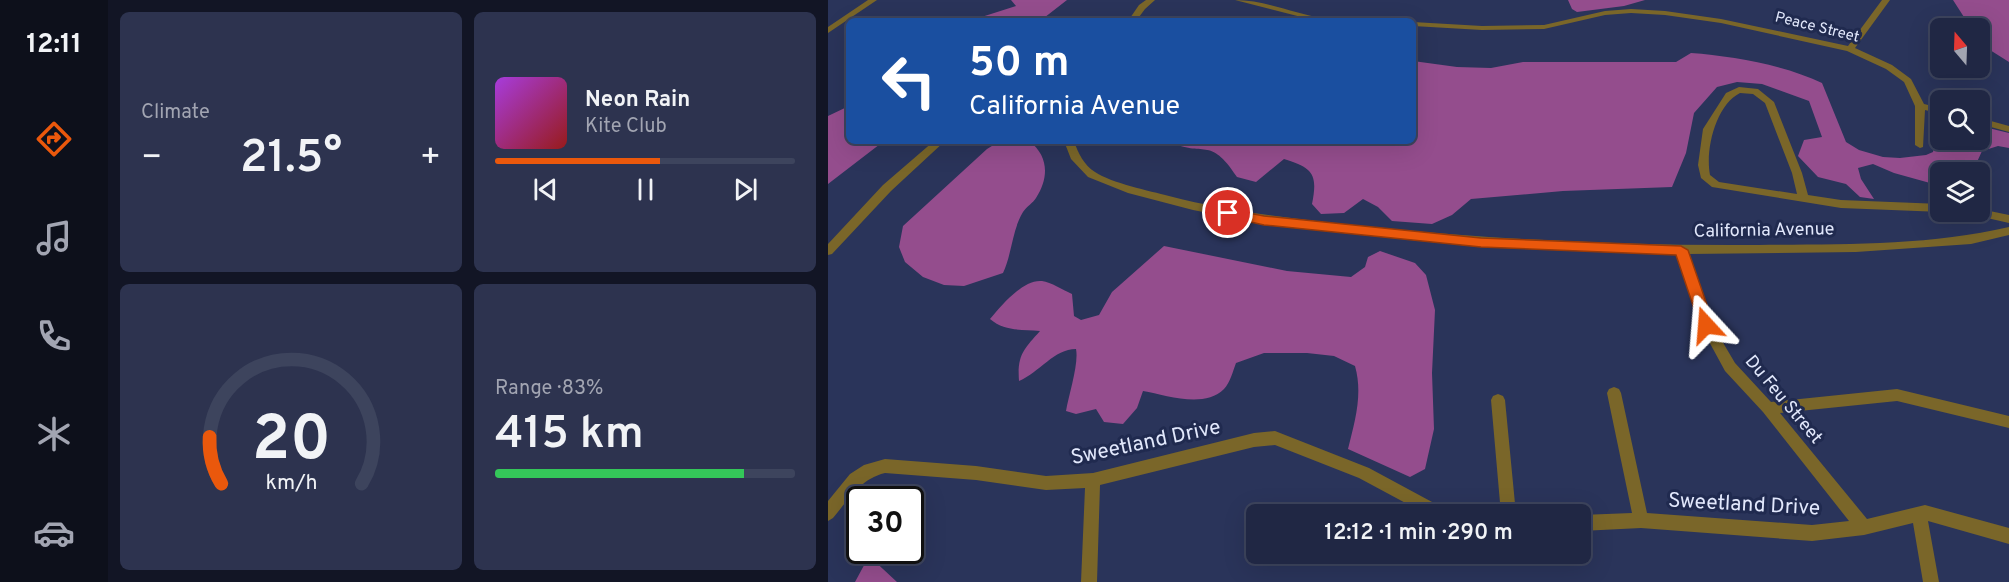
<!DOCTYPE html>
<meta charset="utf-8">
<style>
:root{--surface:#202744;--page:#2d334f;--text:#f1f3f6;--muted:#a2a5b2;--line:#3d445d;--accent:#ea580c}
body{margin:0;font-family:Overpass,sans-serif;background:var(--page);color:var(--text);height:100vh;display:flex;flex-direction:column;font-size:22px;white-space:nowrap}
*{box-sizing:border-box;margin:0}
p{font-size:20px;color:var(--muted)}
.icon{flex:none;width:33px;height:33px;fill:none;stroke:currentColor;stroke-width:2;stroke-linecap:round;stroke-linejoin:round}
.map{position:relative;flex:1;overflow:hidden}
.panel{display:flex;flex-direction:column;gap:12px;padding:12px;background:#121525;width:720px}
.panel>*{flex:none}
.guide{position:absolute;left:18px;top:18px;width:570px;height:126px;border-radius:9px;box-shadow:0 6px 24px #0002,0 0 0 2px var(--line);background:#1a4fa0;color:#fff;overflow:hidden}
.needle{width:39px;rotate:341deg}
.fabs{position:absolute;left:1102px;top:18px;display:grid;gap:12px}
.fabs a{display:grid;place-items:center;width:60px;height:60px;border-radius:9px;background:var(--surface);box-shadow:0 6px 24px #0002,0 0 0 2px var(--line);font-size:30px}
.speed{position:absolute;left:18px;top:486px;display:flex;gap:12px;font-size:30px;font-weight:700;text-align:center}
.speed>*{display:grid;place-content:center;width:78px;height:78px;border-radius:50%;background:var(--surface);box-shadow:0 6px 24px #0002,0 0 0 2px var(--line);line-height:1}
.speed .limit{border:3px solid #111;border-radius:9px;background:#fff;color:#111}
.pin{position:absolute;display:grid;place-items:center;width:51px;height:51px;color:#fff;margin:-26px;border:3px solid #fff;border-radius:50%;box-shadow:0 2px 6px #0007}
.me{position:absolute;width:66px;margin:-33px;rotate:341deg;stroke-linejoin:round;filter:drop-shadow(0 0 4px #0008)}
.turn{display:flex;align-items:center;gap:21px;height:126px;padding:0 24px;font-size:27px}
.turn .icon{width:78px;height:78px;stroke-width:2.5}
.turn b{display:block;font-size:42px;line-height:51px}
.big{font-size:45px;font-weight:600;line-height:1.1}
.panel .widget{flex:1;display:flex;flex-direction:column;justify-content:center;gap:9px;min-width:0;padding:0 21px;border-radius:9px;background:var(--page)}
.panel .dial{align-items:center;gap:0}
.dial svg{height:156px;overflow:visible;fill:none;stroke:var(--line);stroke-width:7;stroke-linecap:round;text-anchor:middle}
.dial text{fill:var(--text);stroke:none}
.song{display:flex;align-items:center;gap:18px}
.cover{width:72px;height:72px;border-radius:9px;background:linear-gradient(135deg,hsl(280 70% 55%),hsl(0 70% 35%))}
.played{height:6px;border-radius:3px;background:linear-gradient(90deg,var(--accent) 55%,var(--line) 55%)}
.keys{display:flex;justify-content:space-around;direction:ltr}
.heat{display:flex;justify-content:space-between;align-items:center;font-size:33px;direction:ltr}
.charge{height:9px;border-radius:4px;background:linear-gradient(90deg,#34c759 83%,var(--line) 0)}
.panel .tiles{flex:1;display:grid;gap:12px;grid-template-columns:repeat(2,1fr)}
.trip{position:absolute;left:418px;top:504px;width:345px;height:60px;border-radius:9px;background:var(--surface);box-shadow:0 6px 24px #0002,0 0 0 2px var(--line);font-weight:600;line-height:60px;text-align:center}
main{display:flex;flex:1;min-height:0}
.tabs{display:flex;flex-direction:column;width:108px;justify-content:space-around;align-items:center;background:#0d101b;color:var(--muted)}
.tabs .icon{width:42px;height:42px}
.tabs .on{color:var(--accent)}
.tabs b{font-size:27px;color:var(--text)}
.map>svg:first-child{display:block}
</style>
<main>
<nav class="tabs">
<b>12:11</b>
<svg class="icon on" aria-label="directions" viewBox="0 0 24 24"><path d="M12 3l9 9-9 9-9-9zM9 14v-3h6M13 9l2 2-2 2"/></svg>
<svg class="icon" aria-label="music" viewBox="0 0 24 24"><path d="M9 18V5l10-2v13"/><circle cx="6" cy="18" r="3"/><circle cx="16" cy="16" r="3"/></svg>
<svg class="icon" aria-label="phone" viewBox="0 0 24 24"><path d="M5 4h4l2 5-3 2q2 4 5 5l2-3 5 2v4C11 20 4 13 5 4z"/></svg>
<svg class="icon" aria-label="climate" viewBox="0 0 24 24"><path d="M12 3v18M4 7l16 10M4 17L20 7"/></svg>
<svg class="icon" aria-label="car" viewBox="0 0 24 24"><path d="M5 17H2v-5l4-1 3-4h7l3 4 3 1v5h-3M9 17h6M6 11h13"/><circle cx="7" cy="17" r="2"/><circle cx="17" cy="17" r="2"/></svg>
</nav>
<section class="panel">
<div class="tiles">
<div class="widget"><p>Climate</p>
<div class="heat"><a>−</a><b class="big">21.5°</b><a>+</a></div>
</div>
<div class="widget">
<div class="song"><i class="cover"></i><div><b>Neon Rain</b><p>Kite Club</p></div></div>
<div class="played"></div>
<div class="keys"><svg class="icon" aria-label="previous" viewBox="0 0 24 24"><path d="M18 5L8 12l10 7zM5 5v14"/></svg><svg class="icon" aria-label="pause" viewBox="0 0 24 24"><path d="M8 5v14M16 5v14"/></svg><svg class="icon" aria-label="next" viewBox="0 0 24 24"><path d="M6 5l10 7-10 7zM19 5v14"/></svg></div>
</div>
<div class="widget dial"><svg viewBox="0 0 100 80">
<path d="M14 69A42 42 0 1 1 86 69"/>
<path d="M14 69A42 42 0 0 1 8 45" stroke="#ea580c"/>
<text x="50" y="56" font-size="32" font-weight="700">20</text>
<text x="50" y="72" font-size="11">km/h</text>
</svg></div>
<div class="widget"><p>Range · 83%</p><b class="big">415 km</b><div class="charge"></div></div>
</div>
</section>
<div class="map">
<svg width="1181" height="582" viewBox="0 0 1181 582">
<rect width="100%" height="100%" fill="#2a345a"/>
<path fill="#944d8d" d="M 183,0 L 239,0 L 212,21 L 141,21 L 188,6 Z
M 740,0 L 817,0 L 796,6 L 749,12 L 744,9 Z
M 1125,0 L 1181,0 L 1181,62 L 1154,45 L 1152,28 L 1143,28 Z
M 863,53 C 904,56 957,65 994,83 L 1018,142 L 1031,150 L 1055,157 L 1072,158 L 1098,155 L 1105,152 L 1110,130 L 1113,128 L 1113,140 L 1152,140 L 1152,126 L 1181,133 L 1181,148 L 1170,146 L 1154,151 L 1149,162 L 1151,172 L 1113,172 L 1113,179 L 1102,183 L 1066,173 L 1045,164 L 1030,168 L 1033,179 L 1046,199 L 1032,197 L 1018,184 L 990,177 L 970,156 L 976,140 L 994,137 L 981,101 L 934,84 L 909,82 L 889,87 L 866,113 L 858,153 L 844,187 L 735,191 L 643,199 L 624,215 L 604,224 L 564,221 L 550,207 L 535,199 L 516,213 L 493,214 L 484,204 C 490,174 485,168 456,159 L 428,182 L 409,177 C 381,134 376,159 341,141 L 585,141 L 585,61 L 629,67 L 663,68 L 695,62 L 848,62 Z
M 21,106 L 21,141 L 56,141 L 0,184 L 0,116 Z
M 172,141 L 201,141 C 221,156 221,178 208,198 C 205,203 199,206 195,212 C 184,230 184,254 175,273 L 136,286 L 116,285 L 95,277 L 77,262 L 71,247 L 75,226 L 159,149 Z
M 336,246 L 459,271 L 523,277 L 537,267 L 540,257 L 552,251 L 587,263 L 598,275 L 607,310 L 604,373 L 606,429 L 597,469 L 582,477 L 520,449 C 527,421 535,394 527,366 L 506,356 L 479,353 L 436,353 L 408,363 C 405,371 402,383 396,389 C 376,409 338,395 315,391 L 309,408 L 295,424 L 276,422 L 268,409 L 248,414 L 238,411 C 241,394 251,363 248,349 C 226,349 212,372 191,381 C 189,355 196,349 212,331 C 194,329 177,332 162,319 C 173,306 195,279 214,281 C 223,282 235,290 244,294 L 246,316 L 253,320 L 271,315 L 284,292 Z
M 41,556 L 69,582 L 27,582 Z"/>
<g fill="none" stroke-linecap="round" stroke-linejoin="round">
<path fill="#7a6629" fill-rule="evenodd" d="M 40,0 L 49,0 L 0,33 L 0,27 Z
M 318,0 L 327,0 L 317,9 L 308,21 L 300,21 L 311,5 Z
M 407,0 C 438,0 466,14 496,18 C 505,19 516,16 524,21 L 489,21 Z
M 1054,0 L 1062,0 L 1027,48 L 1064,65 L 1083,79 L 1096,104 L 1113,108 L 1113,114 L 1097,110 L 1095,147 L 1092,148 L 1087,145 L 1087,106 L 1076,82 L 1058,69 L 1019,51 L 893,23 L 837,15 L 803,13 L 777,15 L 716,29 L 654,30 L 585,26 L 585,22 L 654,26 L 716,25 L 777,11 L 803,9 L 837,11 L 893,19 L 1020,46 Z
M 911,87 L 930,89 L 946,102 L 974,173 L 980,195 L 1013,200 L 1113,204 L 1114,212 L 1013,208 L 884,187 L 873,178 L 870,165 L 875,129 L 898,93 ZM 912,93 L 925,94 L 937,103 L 964,173 L 969,194 L 891,182 L 882,175 C 877,149 888,105 912,93 Z
M 1152,118 L 1181,126 L 1181,132 L 1152,124 Z
M 106,141 L 117,141 L 63,191 L 4,254 L 0,255 L 0,244 L 55,185 Z
M 236,141 L 246,141 C 250,153 256,165 267,172 C 283,183 322,191 341,196 C 410,214 480,220 550,228 C 677,240 804,246 931,245 C 1014,244 1100,246 1181,227 L 1181,235 L 1143,244 L 1028,252 L 860,254 L 884,324 L 907,363 L 943,402 L 1069,389 L 1181,416 L 1181,428 L 1069,401 L 952,413 L 1039,519 L 1097,505 L 1181,528 L 1181,544 L 1100,521 L 1111,582 L 1095,582 L 1085,523 L 1036,535 L 984,541 L 813,528 L 753,531 L 753,515 L 804,513 L 779,393 L 781,389 L 786,387 L 791,389 L 793,393 L 819,513 L 984,525 L 1021,521 L 935,412 L 897,371 L 872,325 L 849,254 L 653,246 L 436,224 L 365,210 L 300,193 L 260,177 L 243,159 Z
M 1152,209 L 1181,215 L 1181,223 L 1146,215 L 1145,212 L 1152,212 Z
M 670,394 L 675,396 L 677,400 L 688,514 L 673,514 L 663,400 L 665,396 Z
M 447,431 L 541,468 L 617,509 L 619,514 L 598,514 L 531,478 L 447,445 L 426,447 L 272,485 L 269,582 L 253,582 L 257,488 L 218,490 L 148,480 L 57,473 C 32,479 21,499 5,518 L 0,521 L 0,501 L 22,474 L 36,465 L 57,459 L 148,466 L 218,476 L 265,473 L 426,433 Z"/>
</g>
<path fill="#ea580c" stroke="#983908" stroke-width="1.5" d="M 400,209 L 436,216 L 653,238 L 853,246 L 860,250 L 886,325 L 883,329 L 873,329 L 848,255 L 653,247 L 436,225 L 396,216 L 394,213 Z"/>
<g text-anchor="middle" dominant-baseline="central" stroke-width="6" stroke-linejoin="round" paint-order="stroke">
<g font-size="15" fill="#e2e8fc" stroke="#202a4f">
<text transform="translate(989 28) rotate(14)">Peace Street</text>
</g>
<g font-size="18" fill="#e2e8fc" stroke="#202a4f">
<text transform="translate(936 231) rotate(-1)">California Avenue</text>
<text transform="translate(955 400) rotate(50)">Du Feu Street</text>
</g>
<g font-size="21" fill="#e2e8fc" stroke="#202a4f">
<text transform="translate(318 443) rotate(-12)">Sweetland Drive</text>
<text transform="translate(916 505) rotate(3)">Sweetland Drive</text>
</g>
</g>
</svg>
<div class="fabs">
<a><svg class="needle" viewBox="-14 -14 28 28"><path d="M0-13l5 13h-10z" fill="#e53935"/><path d="M0 13l5-13h-10z" fill="#a2a5b2"/></svg></a>
<a><svg class="icon" aria-label="search" viewBox="0 0 24 24"><circle cx="10" cy="10" r="6"/><path d="M15 15l6 6"/></svg></a>
<a><svg class="icon" aria-label="layers" viewBox="0 0 24 24"><path d="M12 4l9 5-9 5-9-5zM3 14l9 5 9-5"/></svg></a>
</div>
<div class="speed"><div class="limit">30</div></div>
<div class="pin" style="left:400px;top:213px;background:#d93025"><svg class="icon" aria-label="arrive" viewBox="0 0 24 24"><path d="M6 21V4h12l-3 4 3 4H6"/></svg></div>
<svg class="me" style="left:878px;top:325px" viewBox="-20 -20 40 40"><path d="M0-17L14 15 0 8-14 15z" fill="#ea580c" stroke="#fff" stroke-width="4"/></svg>
<div class="trip">12:12 · 1 min · 290 m</div>
<div class="guide">
<div class="turn"><svg class="icon" aria-label="left" viewBox="0 0 24 24"><path d="M17 20v-9H6M10 6l-5 5 5 5"/></svg><div><b>50 m</b>California Avenue</div></div>
</div>
</div>
</main>
